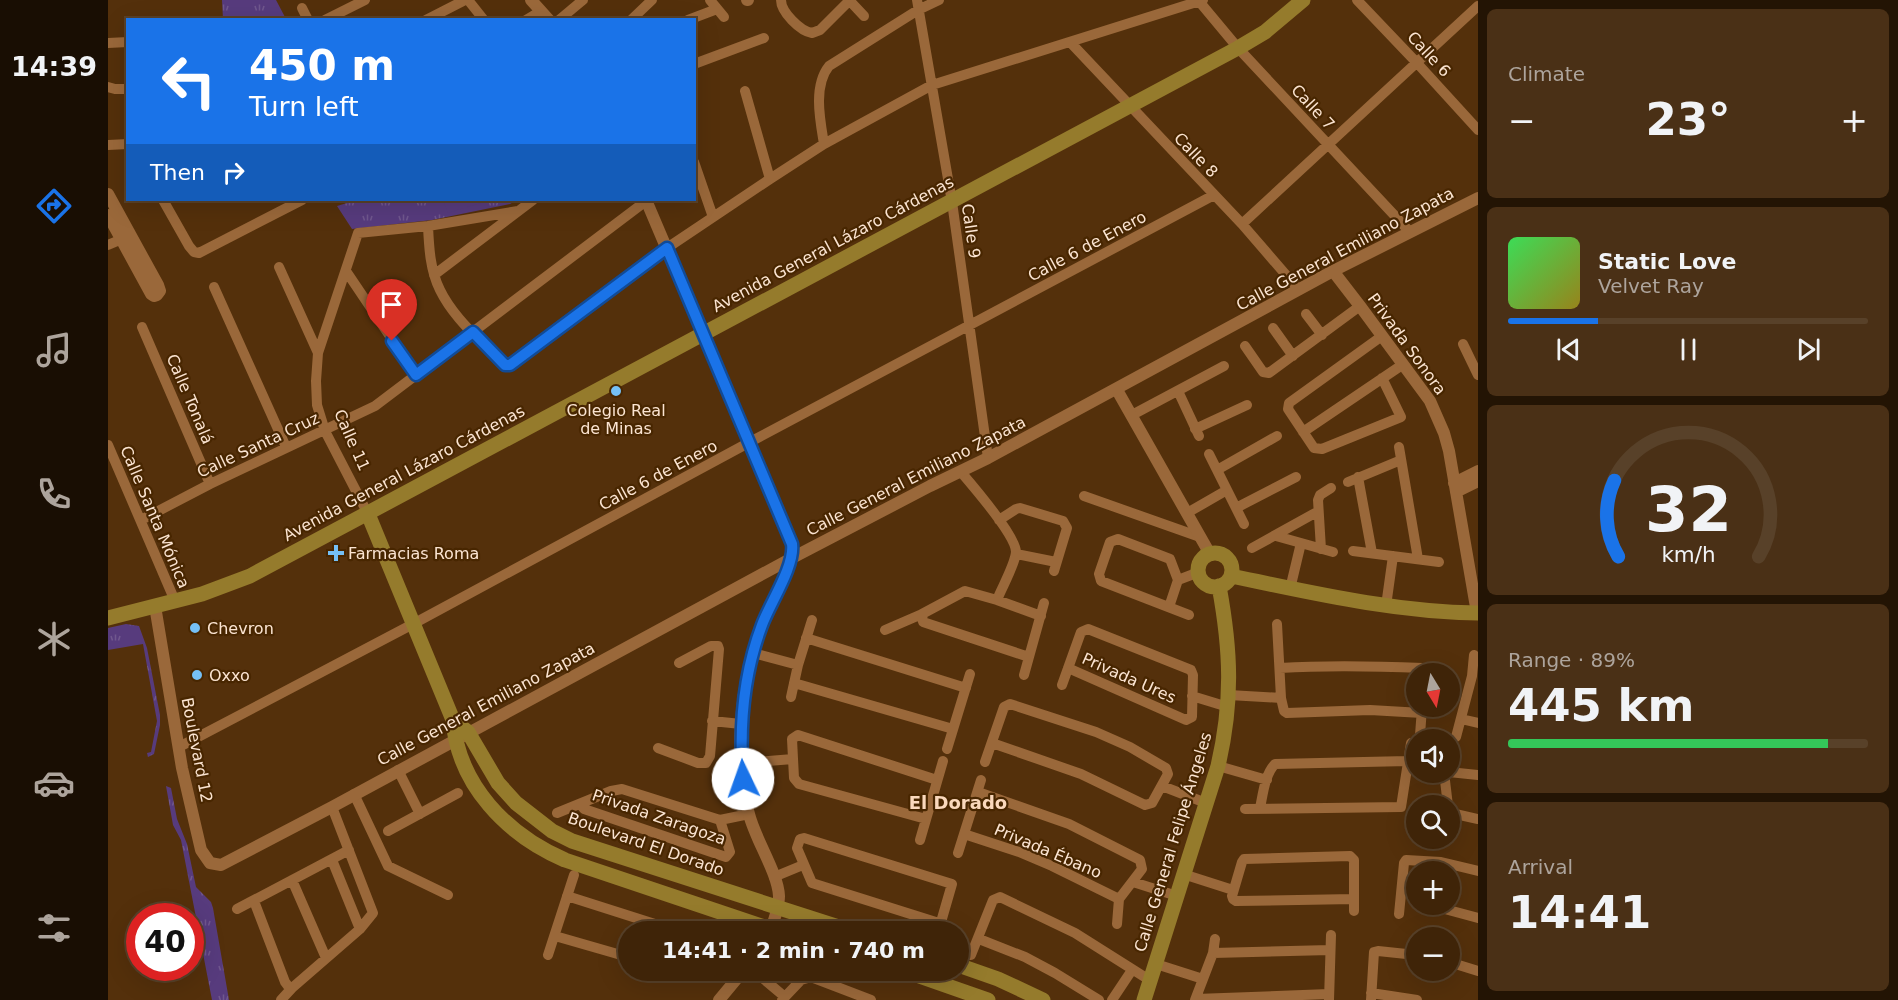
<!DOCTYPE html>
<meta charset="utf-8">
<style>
:root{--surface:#3f2408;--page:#4a3016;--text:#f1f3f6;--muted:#ada49c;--line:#584129;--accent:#1a73e8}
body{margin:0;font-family:"DejaVu Sans",sans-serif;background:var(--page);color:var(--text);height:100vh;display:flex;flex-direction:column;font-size:22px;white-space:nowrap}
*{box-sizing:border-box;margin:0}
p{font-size:20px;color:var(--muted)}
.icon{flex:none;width:33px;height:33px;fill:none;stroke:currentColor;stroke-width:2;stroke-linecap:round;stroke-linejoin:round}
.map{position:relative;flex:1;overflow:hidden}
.sheet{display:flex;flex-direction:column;gap:9px;padding:9px;background:#231404;width:420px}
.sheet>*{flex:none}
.guide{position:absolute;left:18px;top:18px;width:570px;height:183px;border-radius:0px;box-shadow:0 6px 24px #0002,0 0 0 2px var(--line);background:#1a73e8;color:#fff;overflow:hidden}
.needle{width:39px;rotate:170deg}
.tools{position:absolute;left:1298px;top:663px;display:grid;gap:12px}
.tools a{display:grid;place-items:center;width:54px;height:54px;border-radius:50%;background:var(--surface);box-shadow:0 6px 24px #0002,0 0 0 2px var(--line);font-size:30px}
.speed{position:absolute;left:18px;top:903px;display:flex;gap:12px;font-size:30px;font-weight:700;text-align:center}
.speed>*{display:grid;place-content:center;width:78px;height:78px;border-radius:50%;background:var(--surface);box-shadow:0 6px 24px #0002,0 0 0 2px var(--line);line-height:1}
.speed .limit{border:9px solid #d22;background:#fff;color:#111}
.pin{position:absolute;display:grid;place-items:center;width:51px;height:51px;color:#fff;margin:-62px -26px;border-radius:50% 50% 50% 0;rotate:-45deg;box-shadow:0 0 6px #0007}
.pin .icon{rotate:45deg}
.me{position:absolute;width:66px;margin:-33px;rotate:357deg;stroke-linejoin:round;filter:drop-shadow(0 0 4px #0008)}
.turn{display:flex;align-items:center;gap:21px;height:126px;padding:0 24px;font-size:27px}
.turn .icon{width:78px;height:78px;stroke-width:2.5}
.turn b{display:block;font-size:42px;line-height:51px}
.then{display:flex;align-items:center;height:57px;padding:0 24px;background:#0003;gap:12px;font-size:22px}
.big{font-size:45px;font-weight:600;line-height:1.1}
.sheet .card{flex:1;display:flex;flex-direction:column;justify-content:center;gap:9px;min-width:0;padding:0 21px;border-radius:9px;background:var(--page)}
.sheet .dial{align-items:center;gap:0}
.dial svg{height:156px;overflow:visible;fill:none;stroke:var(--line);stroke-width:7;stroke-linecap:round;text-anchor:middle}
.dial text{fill:var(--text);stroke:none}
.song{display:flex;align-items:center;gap:18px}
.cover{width:72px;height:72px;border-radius:9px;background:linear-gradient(135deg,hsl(130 70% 55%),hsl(50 70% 35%))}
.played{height:6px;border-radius:3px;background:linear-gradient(90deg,var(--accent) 25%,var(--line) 25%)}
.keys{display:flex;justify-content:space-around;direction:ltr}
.heat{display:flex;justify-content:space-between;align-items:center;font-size:33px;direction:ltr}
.charge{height:9px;border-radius:4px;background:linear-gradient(90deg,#34c759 89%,var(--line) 0)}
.trip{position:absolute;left:510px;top:921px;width:351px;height:60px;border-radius:30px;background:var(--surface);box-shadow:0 6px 24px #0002,0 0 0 2px var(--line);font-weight:600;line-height:60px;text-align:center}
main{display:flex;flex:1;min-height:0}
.dock{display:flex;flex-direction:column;width:108px;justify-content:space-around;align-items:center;background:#190e03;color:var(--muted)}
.dock .icon{width:42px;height:42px}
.dock .active{color:var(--accent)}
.dock b{font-size:27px;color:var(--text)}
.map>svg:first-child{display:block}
</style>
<main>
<nav class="dock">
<b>14:39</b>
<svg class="icon active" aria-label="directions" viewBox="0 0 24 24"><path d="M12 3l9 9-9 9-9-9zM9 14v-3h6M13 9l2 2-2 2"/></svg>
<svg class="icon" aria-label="music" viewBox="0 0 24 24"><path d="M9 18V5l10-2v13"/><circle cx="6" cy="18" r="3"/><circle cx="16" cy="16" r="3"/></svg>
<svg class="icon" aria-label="phone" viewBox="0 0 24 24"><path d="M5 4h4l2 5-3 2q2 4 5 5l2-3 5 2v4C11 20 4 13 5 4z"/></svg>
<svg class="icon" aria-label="climate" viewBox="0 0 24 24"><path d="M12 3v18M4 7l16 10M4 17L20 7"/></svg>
<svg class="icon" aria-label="car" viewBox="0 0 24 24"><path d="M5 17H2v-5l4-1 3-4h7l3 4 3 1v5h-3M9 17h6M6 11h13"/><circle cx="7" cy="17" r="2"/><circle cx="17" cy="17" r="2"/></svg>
<svg class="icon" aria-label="filters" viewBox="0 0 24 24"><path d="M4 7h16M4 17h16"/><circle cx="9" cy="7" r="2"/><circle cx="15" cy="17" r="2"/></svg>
</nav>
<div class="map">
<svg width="1370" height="1000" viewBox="0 0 1370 1000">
<defs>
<pattern id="grass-tufts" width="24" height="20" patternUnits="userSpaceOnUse" patternTransform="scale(1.5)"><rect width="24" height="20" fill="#573b7d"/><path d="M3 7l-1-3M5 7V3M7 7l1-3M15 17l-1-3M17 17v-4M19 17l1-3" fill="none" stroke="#70578e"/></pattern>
</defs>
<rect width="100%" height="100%" fill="#54300b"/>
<path fill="url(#grass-tufts)" d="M 114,0 L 168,0 L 178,19 L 115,19 Z
M 249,200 L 409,200 L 402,204 L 324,220 L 244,229 L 229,206 Z
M 18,624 L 31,626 L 39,648 L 52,715 L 52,725 L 46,754 L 40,757 L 39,753 L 43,752 L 49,721 L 35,644 L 0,650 L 0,628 Z
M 58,786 L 63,788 L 69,819 L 79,844 L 88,887 L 103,902 L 105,908 L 121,1000 L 104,1000 L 73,840 L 65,825 Z"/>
<path fill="#573b7d" d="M 335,200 L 382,200 L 340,213 Z"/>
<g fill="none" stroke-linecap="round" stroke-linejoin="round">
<path stroke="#9a683a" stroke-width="10" d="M 360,0 L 376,20
M 602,0 L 616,17
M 673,0 C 673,12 692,31 704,33 L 712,30 L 741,1
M 741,0 L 756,16
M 809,0 L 844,202 L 880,458
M 1090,0 L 1130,48 L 1302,232
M 1249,0 L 1309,63 L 1370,130
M 194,8 L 200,20
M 217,20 L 257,0
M 318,20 L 357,0
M 418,20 L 433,11
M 451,20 L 475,0
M 523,20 L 544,0
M 580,20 L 609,9
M 962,42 L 1134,224 L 1191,290
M 0,43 L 20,42
M 586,64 L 656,38
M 0,87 L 7,89 L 20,89
M 637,91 L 662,179
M 716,144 C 712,120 705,86 721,66 L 810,10 L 831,0
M 0,145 L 20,144
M 586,162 L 605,217
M 55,200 L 81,246 L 86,252 L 91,253 L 194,200
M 1134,224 L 1370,6
M 320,226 C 321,247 322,270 332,290 C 345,317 371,339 391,361 L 399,365 L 559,248 L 662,179 L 716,144 L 824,85 L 1095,0
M 0,245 L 19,237
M 171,267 L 210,353
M 238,271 L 308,375
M 326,275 L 425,200
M 106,287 L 178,447
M 1198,314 L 1214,335
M 34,327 L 102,484
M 1165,328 L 1185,356
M 1274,336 L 1181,403 L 1180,409 L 1206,448 L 1214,449 L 1293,417 L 1274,378
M 1355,344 L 1370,375
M 1137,346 L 1155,372 L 1161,373 L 1252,306
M 1070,391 L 1091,436
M 1024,415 L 1116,366
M 1087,429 L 1139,405
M 1195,432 L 1294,365
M 0,445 L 67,601
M 1291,447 L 1310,559
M 1101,454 L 1136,524
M 1109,470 L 1169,436
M 853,472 C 865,486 908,536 908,552 C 907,565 894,587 889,600
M 1250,477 L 1264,553
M 1240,482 L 1293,460
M 976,496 L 1092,537
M 1128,508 L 1188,477
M 1079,513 L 1119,490
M 260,514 L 217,431 L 209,405 L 208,381 L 210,353 L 250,233 L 320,226 L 410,211
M 33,520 L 102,484 L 267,406 L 538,201
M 891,520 L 908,509 L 912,508 L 955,521 L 959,528 L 946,571
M 1168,536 L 1225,552
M 1144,548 L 1209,512
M 1213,549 L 1210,500 L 1212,495 L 1223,488
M 1245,551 L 1331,562
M 908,554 L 948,562
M 1070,580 L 1091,572
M 1182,589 L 1193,543
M 1278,606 L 1285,556
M 1061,607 L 1070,580 L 1062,559 L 1010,539 L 1002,542 L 991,574 L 993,581 L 1081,615
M 814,614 L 815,622 L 921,657
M 1169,624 L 1173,698 L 1176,711 L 1179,713 L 1262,710 L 1314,713
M 777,630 L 814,614 L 857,591 L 889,600 L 933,616
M 698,638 L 858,688
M 645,653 L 690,665
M 1172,668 C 1220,665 1267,666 1315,668 L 1319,674
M 916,675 L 936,603
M 686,683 L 845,729
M 954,685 L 973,632 L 980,629 L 1083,670 L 1085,675 L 1084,717 L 1078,720 L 960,668
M 1121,695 L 1173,698
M 1084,696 L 1120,707
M 683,697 L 690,665 L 704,620
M 1353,719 L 1370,723
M 604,721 L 633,724
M 1312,735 L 1314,708
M 1348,737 L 1364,676 L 1366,655
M 71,747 L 305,624 L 642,442 L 1106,195
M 550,748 L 590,763 L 598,763 L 602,756 L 611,649 L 610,646 L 603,646 L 571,663
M 839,749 L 862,674
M 877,762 L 896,707 L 902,704 L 988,732 L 1022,747 L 1058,768 L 1060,774 L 1044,803 L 1037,805 L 973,774 L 884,743
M 634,763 L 685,759
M 1110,766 L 1159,780
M 290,770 L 312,814
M 1336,772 L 1340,806
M 1341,772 L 1370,775
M 1054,786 L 1098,803
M 870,792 L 961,824 L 1032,860 L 1034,869 L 1011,899 L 1009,924
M 246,794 L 280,866 L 340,895
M 472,804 L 476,809 L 618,857 L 622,852 L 612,820
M 1152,808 C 1155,794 1157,774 1167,764 L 1300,761
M 1137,809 L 1293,807 L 1303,743
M 1341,811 L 1343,813 L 1370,819
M 449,813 L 503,791 L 514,789 L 612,820 L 641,814
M 818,819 L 691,784 L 686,778 L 684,739 L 690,735 L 829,780
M 280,831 L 350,793
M 856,834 L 911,852 L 944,866 L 1011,899
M 696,838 L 844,884 L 833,922 L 831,923 L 704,883 L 689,848 L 692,839 Z
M 812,840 L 835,761
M 850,853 L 873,780
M 224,860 L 252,929
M 1075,874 L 1125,890
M 666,877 L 695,865
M 184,880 L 218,958
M 1025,882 L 1069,896
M 459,896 L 572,932
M 1246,899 L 1128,901 L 1125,899 L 1124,896 L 1134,862 L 1136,859 L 1242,856 L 1246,860 L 1246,911
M 146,901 L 177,982 L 180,986 L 184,988
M 1308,904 L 1333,908 L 1370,918
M 129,909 L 241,850
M 1291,914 L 1296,863 L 1298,860 L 1333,862 L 1370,871
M 447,936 L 520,957
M 871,939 L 917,957 L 947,973 L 991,1000
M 1105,953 L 1222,950
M 440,955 L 466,875
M 863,955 L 885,900 L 892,897 L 967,933 L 1043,981
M 1341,962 L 1370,971
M 1048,964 L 1095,979
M 569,970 C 577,973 584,977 592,970
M 645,970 L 677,997
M 1263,993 L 1309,1000
M 1088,999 L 1221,994
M 173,1000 L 184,988 L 252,929 L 265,913 L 224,807
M 674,1000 L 693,980 L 703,977 L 763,1000
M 1004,1000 L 1024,970
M 1087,1000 L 1105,953 L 1107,939
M 1221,1000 L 1223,935
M 1263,1000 L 1266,952 L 1270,951 L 1308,955"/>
<path stroke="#9a683a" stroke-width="12" d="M 423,0 L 441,20
M 639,0 L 640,0
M 0,194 L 50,285 L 52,291 L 49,295 L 46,296 L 43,294 L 0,215
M 538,200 L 684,544 C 687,566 662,602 654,624 C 642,655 635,690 633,723 C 631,752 633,786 641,814 C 647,839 670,873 671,896 C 671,907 666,921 662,932
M 1225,271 L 1252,306 L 1322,401 L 1336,433 L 1341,451 L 1369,613
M 1009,390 L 1102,554
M 1346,483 L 1370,471
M 1348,492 L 1370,481
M 47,606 L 74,768 L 93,850 L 102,863 L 113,865 L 224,807 L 684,558 L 822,486 L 880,458 L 1225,271 L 1370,198
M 611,1000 L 636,970"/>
<path stroke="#957b2c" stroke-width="15" d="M 260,514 L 345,720 C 350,785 399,835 457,860 L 671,932
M1090 570a17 17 0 1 1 34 0a17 17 0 1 1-34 0Z
M 1123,576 C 1205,593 1286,612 1370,613
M 0,618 L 94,594 L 142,576 L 1130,48 L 1157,32 L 1195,0
M 345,720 L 360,732 L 390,783 L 408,803 L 444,831 L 464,841 L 746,932
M 850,965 L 890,979 L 935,1000
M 794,970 L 880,1000
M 1036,1000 L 1110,766 C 1125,701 1123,651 1111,586"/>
</g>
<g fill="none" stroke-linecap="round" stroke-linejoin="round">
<g stroke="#114b97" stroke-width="15">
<path id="route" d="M 284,341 L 308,375 L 365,332 L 397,365 L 402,365 L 559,248 L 684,544 C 687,566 662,603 654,625 C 635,675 631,727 635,779"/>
</g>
<use href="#route" stroke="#1a73e8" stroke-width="10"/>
</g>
<g fill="#75c0f6" stroke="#482600" stroke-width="2">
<circle cx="508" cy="391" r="6"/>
<path d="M225 544h6v6h6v6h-6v6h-6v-6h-6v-6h6z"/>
<circle cx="87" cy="628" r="6"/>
<circle cx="89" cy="675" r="6"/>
</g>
<g text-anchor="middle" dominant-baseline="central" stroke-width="4.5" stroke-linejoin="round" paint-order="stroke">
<g font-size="16" fill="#fbe4d1" stroke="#482600">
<text transform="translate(1321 54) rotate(47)">Calle 6</text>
<text transform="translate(1205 107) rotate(47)">Calle 7</text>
<text transform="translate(1088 155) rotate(46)">Calle 8</text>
<text transform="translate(863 231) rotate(82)">Calle 9</text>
<text transform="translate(725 244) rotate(-28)">Avenida General Lázaro Cárdenas</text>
<text transform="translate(979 246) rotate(-28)">Calle 6 de Enero</text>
<text transform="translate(1237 249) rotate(-28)">Calle General Emiliano Zapata</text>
<text transform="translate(1299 344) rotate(54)">Privada Sonora</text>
<text transform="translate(82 399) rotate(67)">Calle Tonalá</text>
<text transform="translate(244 440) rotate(66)">Calle 11</text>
<text transform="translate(150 445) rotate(-25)">Calle Santa Cruz</text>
<text transform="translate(296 473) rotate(-28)">Avenida General Lázaro Cárdenas</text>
<text transform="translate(550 475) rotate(-28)">Calle 6 de Enero</text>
<text transform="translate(808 476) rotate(-27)">Calle General Emiliano Zapata</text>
<text transform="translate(47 517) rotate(67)">Calle Santa Mónica</text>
<text transform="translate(1021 678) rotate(24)">Privada Ures</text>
<text transform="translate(378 704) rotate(-28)">Calle General Emiliano Zapata</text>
<text transform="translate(89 750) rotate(79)">Boulevard 12</text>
<text transform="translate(551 817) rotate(19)">Privada Zaragoza</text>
<text transform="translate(1065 842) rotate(-73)">Calle General Felipe Ángeles</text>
<text transform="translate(538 844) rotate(19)">Boulevard El Dorado</text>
<text transform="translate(940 851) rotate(23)">Privada Ébano</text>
</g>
<g font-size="16" fill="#fbe4d1" stroke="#482600" text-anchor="start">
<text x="508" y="410" text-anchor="middle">Colegio Real<tspan x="508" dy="18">de Minas</tspan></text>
<text x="240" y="553">Farmacias Roma</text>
<text x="99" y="628">Chevron</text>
<text x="101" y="675">Oxxo</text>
</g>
<g font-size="18" font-weight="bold" fill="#fad8bc" stroke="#482600">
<text x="850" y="802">El Dorado</text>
</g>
</g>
</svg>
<div class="tools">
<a><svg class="needle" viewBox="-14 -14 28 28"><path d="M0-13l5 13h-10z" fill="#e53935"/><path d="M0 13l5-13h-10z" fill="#ada49c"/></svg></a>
<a><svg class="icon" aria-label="sound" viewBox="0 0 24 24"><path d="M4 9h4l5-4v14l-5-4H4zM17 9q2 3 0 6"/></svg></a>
<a><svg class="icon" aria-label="search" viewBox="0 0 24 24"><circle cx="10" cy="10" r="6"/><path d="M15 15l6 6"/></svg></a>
<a>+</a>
<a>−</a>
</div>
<div class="speed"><div class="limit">40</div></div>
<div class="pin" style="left:284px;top:341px;background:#d93025"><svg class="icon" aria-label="arrive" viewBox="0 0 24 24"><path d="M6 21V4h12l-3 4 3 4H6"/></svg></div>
<svg class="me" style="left:635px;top:779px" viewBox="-20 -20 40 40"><circle r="19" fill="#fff"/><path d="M0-13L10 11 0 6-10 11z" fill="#1a73e8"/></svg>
<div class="trip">14:41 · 2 min · 740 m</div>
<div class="guide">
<div class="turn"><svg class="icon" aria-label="left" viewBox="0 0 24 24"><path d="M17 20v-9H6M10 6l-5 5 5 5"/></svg><div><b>450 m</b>Turn left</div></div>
<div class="then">Then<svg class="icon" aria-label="right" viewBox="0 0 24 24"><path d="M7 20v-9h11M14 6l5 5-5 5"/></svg></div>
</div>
</div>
<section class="sheet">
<div class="card"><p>Climate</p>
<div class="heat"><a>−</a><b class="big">23°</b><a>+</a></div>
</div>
<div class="card">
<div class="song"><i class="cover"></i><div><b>Static Love</b><p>Velvet Ray</p></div></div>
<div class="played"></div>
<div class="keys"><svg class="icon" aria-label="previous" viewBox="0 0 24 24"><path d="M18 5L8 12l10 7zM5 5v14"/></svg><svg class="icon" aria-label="pause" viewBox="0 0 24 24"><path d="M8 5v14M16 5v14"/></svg><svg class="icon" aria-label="next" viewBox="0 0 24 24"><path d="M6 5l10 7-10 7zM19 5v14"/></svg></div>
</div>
<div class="card dial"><svg viewBox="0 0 100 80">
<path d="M14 69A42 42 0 1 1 86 69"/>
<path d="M14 69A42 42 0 0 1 12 30" stroke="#1a73e8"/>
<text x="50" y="56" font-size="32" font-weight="700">32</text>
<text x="50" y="72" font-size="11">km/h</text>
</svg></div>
<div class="card"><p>Range · 89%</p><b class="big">445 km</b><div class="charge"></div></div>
<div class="card"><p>Arrival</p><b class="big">14:41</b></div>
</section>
</main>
